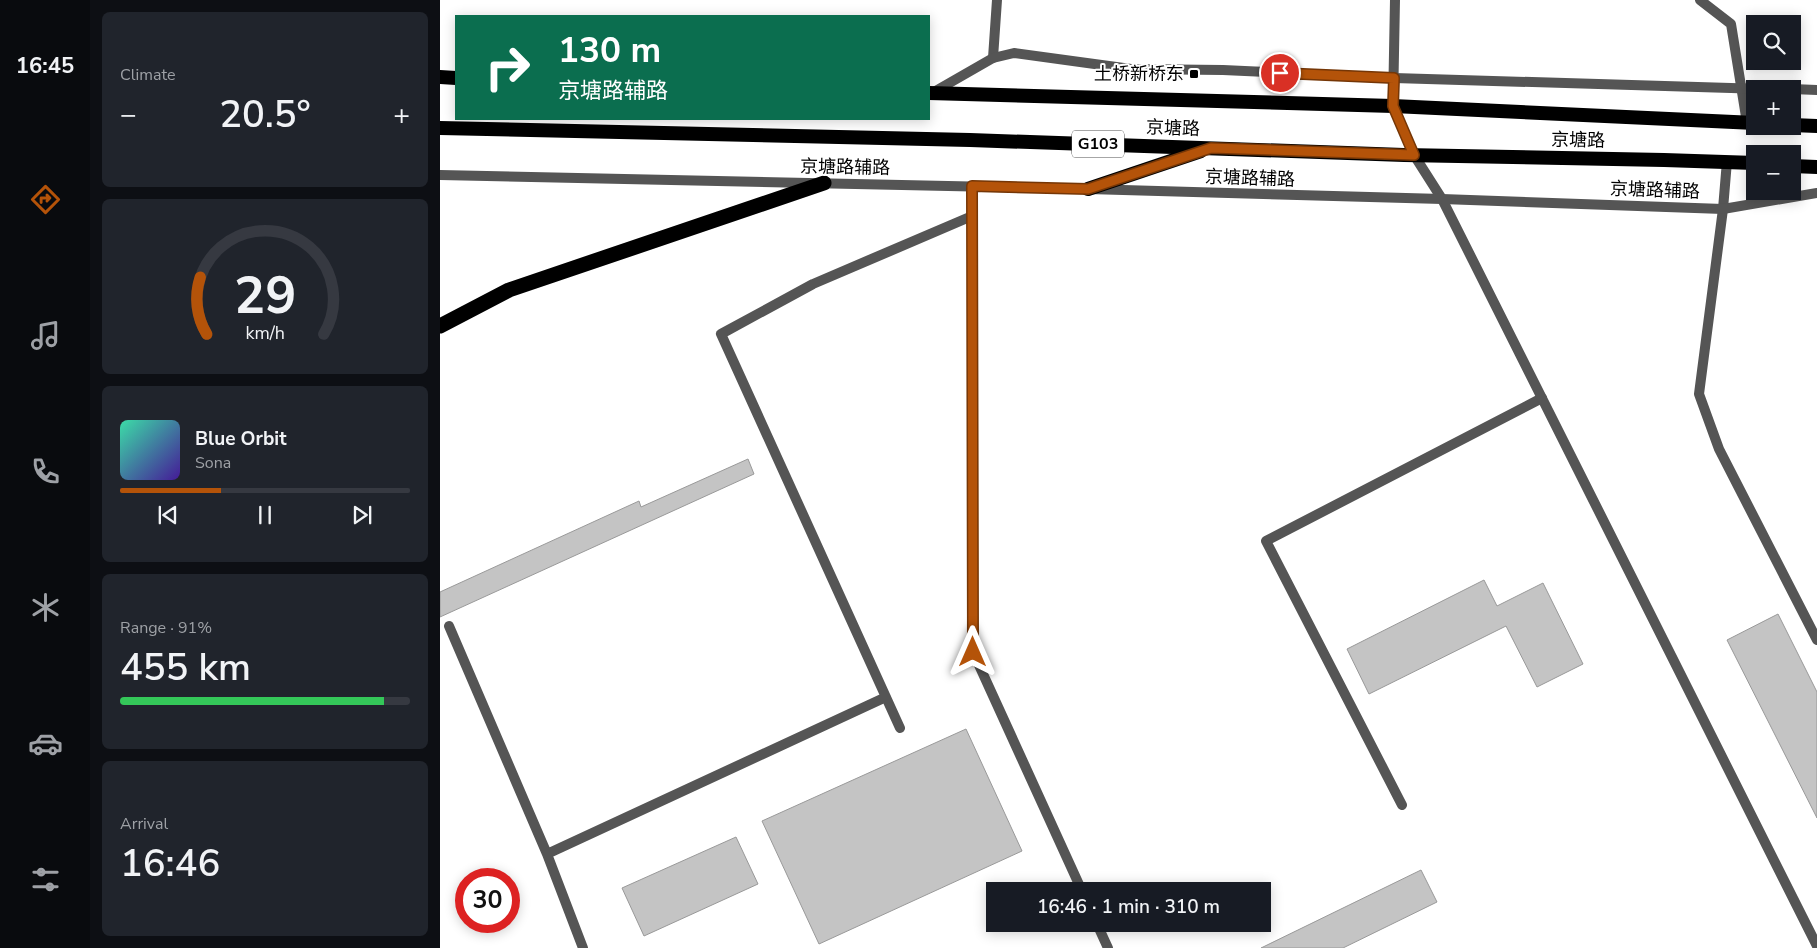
<!DOCTYPE html>
<meta charset="utf-8">
<style>
:root{--surface:#171b24;--page:#20242c;--text:#f1f3f6;--muted:#9ea1a6;--line:#363941;--accent:#b45309}
body{margin:0;font-family:"Nunito Sans","Noto Sans SC",sans-serif;background:var(--page);color:var(--text);height:100vh;display:flex;flex-direction:column;font-size:19px;white-space:nowrap}
*{box-sizing:border-box;margin:0}
p{font-size:16px;color:var(--muted)}
.icon{flex:none;width:28px;height:28px;fill:none;stroke:currentColor;stroke-width:2;stroke-linecap:round;stroke-linejoin:round}
.map{position:relative;flex:1;overflow:hidden}
.drawer{display:flex;flex-direction:column;gap:12px;padding:12px;background:#0d0f14;width:350px}
.drawer>*{flex:none}
.hud{position:absolute;left:15px;top:15px;width:475px;height:105px;border-radius:0px;box-shadow:0 2px 12px #0003;background:#0b6e4f;color:#fff;overflow:hidden}
.fabs{position:absolute;left:1306px;top:15px;display:grid;gap:10px}
.fabs a{display:grid;place-items:center;width:55px;height:55px;border-radius:0px;background:var(--surface);box-shadow:0 2px 12px #0003;font-size:25px}
.speed{position:absolute;left:15px;top:868px;display:flex;gap:10px;font-size:25px;font-weight:700;text-align:center}
.speed>*{display:grid;place-content:center;width:65px;height:65px;border-radius:50%;background:var(--surface);box-shadow:0 2px 12px #0003;line-height:1}
.speed .limit{border:8px solid #d22;background:#fff;color:#111}
.pin{position:absolute;display:grid;place-items:center;width:42px;height:42px;color:#fff;margin:-21px;border:2px solid #fff;border-radius:50%;box-shadow:0 1px 5px #0007}
.me{position:absolute;width:55px;margin:-28px;rotate:0deg;stroke-linejoin:round;filter:drop-shadow(0 0 4px #0008)}
.turn{display:flex;align-items:center;gap:18px;height:105px;padding:0 20px;font-size:22px}
.turn .icon{width:65px;height:65px;stroke-width:2.5}
.turn b{display:block;font-size:35px;line-height:42px}
.big{font-size:38px;font-weight:600;line-height:1.1}
.drawer .card{flex:1;display:flex;flex-direction:column;justify-content:center;gap:8px;min-width:0;padding:0 18px;border-radius:8px;background:var(--page)}
.drawer .dial{align-items:center;gap:0}
.dial svg{height:130px;overflow:visible;fill:none;stroke:var(--line);stroke-width:7;stroke-linecap:round;text-anchor:middle}
.dial text{fill:var(--text);stroke:none}
.song{display:flex;align-items:center;gap:15px}
.cover{width:60px;height:60px;border-radius:8px;background:linear-gradient(135deg,hsl(160 70% 55%),hsl(260 70% 35%))}
.played{height:5px;border-radius:2px;background:linear-gradient(90deg,var(--accent) 35%,var(--line) 35%)}
.keys{display:flex;justify-content:space-around;direction:ltr}
.heat{display:flex;justify-content:space-between;align-items:center;font-size:28px;direction:ltr}
.charge{height:8px;border-radius:4px;background:linear-gradient(90deg,#34c759 91%,var(--line) 0)}
.trip{position:absolute;left:546px;top:882px;width:285px;height:50px;border-radius:0px;background:var(--surface);box-shadow:0 2px 12px #0003;font-weight:600;line-height:50px;text-align:center}
main{display:flex;flex:1;min-height:0}
.tabs{display:flex;flex-direction:column;width:90px;justify-content:space-around;align-items:center;background:#090b0e;color:var(--muted)}
.tabs .icon{width:35px;height:35px}
.tabs .active{color:var(--accent)}
.tabs b{font-size:22px;color:var(--text)}
.map>svg:first-child{display:block}
</style>
<main>
<nav class="tabs">
<b>16:45</b>
<svg class="icon active" aria-label="directions" viewBox="0 0 24 24"><path d="M12 3l9 9-9 9-9-9zM9 14v-3h6M13 9l2 2-2 2"/></svg>
<svg class="icon" aria-label="music" viewBox="0 0 24 24"><path d="M9 18V5l10-2v13"/><circle cx="6" cy="18" r="3"/><circle cx="16" cy="16" r="3"/></svg>
<svg class="icon" aria-label="phone" viewBox="0 0 24 24"><path d="M5 4h4l2 5-3 2q2 4 5 5l2-3 5 2v4C11 20 4 13 5 4z"/></svg>
<svg class="icon" aria-label="climate" viewBox="0 0 24 24"><path d="M12 3v18M4 7l16 10M4 17L20 7"/></svg>
<svg class="icon" aria-label="car" viewBox="0 0 24 24"><path d="M5 17H2v-5l4-1 3-4h7l3 4 3 1v5h-3M9 17h6M6 11h13"/><circle cx="7" cy="17" r="2"/><circle cx="17" cy="17" r="2"/></svg>
<svg class="icon" aria-label="filters" viewBox="0 0 24 24"><path d="M4 7h16M4 17h16"/><circle cx="9" cy="7" r="2"/><circle cx="15" cy="17" r="2"/></svg>
</nav>
<section class="drawer">
<div class="card"><p>Climate</p>
<div class="heat"><a>−</a><b class="big">20.5°</b><a>+</a></div>
</div>
<div class="card dial"><svg viewBox="0 0 100 80">
<path d="M14 69A42 42 0 1 1 86 69"/>
<path d="M14 69A42 42 0 0 1 10 34" stroke="#b45309"/>
<text x="50" y="56" font-size="32" font-weight="700">29</text>
<text x="50" y="72" font-size="11">km/h</text>
</svg></div>
<div class="card">
<div class="song"><i class="cover"></i><div><b>Blue Orbit</b><p>Sona</p></div></div>
<div class="played"></div>
<div class="keys"><svg class="icon" aria-label="previous" viewBox="0 0 24 24"><path d="M18 5L8 12l10 7zM5 5v14"/></svg><svg class="icon" aria-label="pause" viewBox="0 0 24 24"><path d="M8 5v14M16 5v14"/></svg><svg class="icon" aria-label="next" viewBox="0 0 24 24"><path d="M6 5l10 7-10 7zM19 5v14"/></svg></div>
</div>
<div class="card"><p>Range · 91%</p><b class="big">455 km</b><div class="charge"></div></div>
<div class="card"><p>Arrival</p><b class="big">16:46</b></div>
</section>
<div class="map">
<svg width="1377" height="948" viewBox="0 0 1377 948">
<rect width="100%" height="100%" fill="#fff"/>
<path fill="#c4c4c4" stroke="#999" d="M 308,459 L 314,474 L 0,617 L 0,592 L 199,501 L 201,507 Z
M 1044,580 L 1057,606 L 1103,583 L 1143,664 L 1097,687 L 1066,626 L 929,694 L 907,649 Z
M 1338,614 L 1377,692 L 1377,818 L 1287,640 Z
M 526,729 L 582,851 L 379,944 L 322,821 Z
M 296,837 L 318,884 L 204,936 L 182,888 Z
M 981,870 L 997,902 L 903,948 L 821,948 Z"/>
<g fill="none" stroke-linecap="round" stroke-linejoin="round">
<path stroke="#555" stroke-width="10" d="M 553,58 L 557,0
M 953,106 L 955,0
M 1287,161 L 1283,209 L 1259,394 L 1279,449 L 1377,640
M 9,626 L 107,854
M 460,728 L 281,334 L 373,284 L 532,216
M 962,805 L 826,541 L 1102,398
M 143,948 L 107,854 L 446,697"/>
<path stroke="#555" stroke-width="10" d="M 1260,0 L 1291,24 L 1307,123
M 953,106 L 974,155 L 1002,199 L 1377,946
M 532,186 L 533,652 L 642,891
M 657,924 L 668,948"/>
<path stroke="#555" stroke-width="10" d="M 1352,89 L 1377,90
M 492,93 L 553,58 L 574,53 L 691,69 L 783,70 L 954,78 L 1324,89
M 0,175 L 648,189 L 1002,199 L 1283,209 L 1377,193"/>
<path stroke="#000" stroke-width="14" d="M 0,77 L 16,78
M 489,93 L 953,106 L 1315,123
M 1352,125 L 1377,126
M 0,128 L 530,140 L 964,155 L 1224,160 L 1315,163
M 1352,166 L 1377,167
M 648,189 L 761,151"/>
<path stroke="#000" stroke-width="15" d="M 0,326 L 69,290 L 384,183"/>
</g>
<g fill="none" stroke-linecap="round" stroke-linejoin="round">
<g stroke="#753606" stroke-width="12">
<path id="route" d="M 533,652 L 532,186 L 648,189 L 771,148 L 974,155 L 953,106 L 954,78 L 840,73"/>
</g>
<use href="#route" stroke="#b45309" stroke-width="9"/>
</g>
<rect fill="#000" stroke="#fff" stroke-width="2" x="749" y="69" width="10" height="10" rx="2.5"/>
<g text-anchor="middle" dominant-baseline="central" stroke-width="4" stroke-linejoin="round" paint-order="stroke">
<rect fill="#fff" stroke="#4c4c4c" stroke-width="1" x="632" y="130.5" width="52" height="27" rx="4"/>
<g font-size="16" font-weight="bold" fill="#000">
<text x="658" y="144">G103</text>
</g>
<g font-size="18" fill="#000" stroke="#fff" text-anchor="end">
<text x="744" y="74">土桥新桥东</text>
</g>
<g font-size="18" fill="#000" stroke="#fff">
<text transform="translate(733 128) rotate(2)">京塘路</text>
<text transform="translate(1138 140) rotate(1)">京塘路</text>
<text transform="translate(405 167) rotate(1)">京塘路辅路</text>
<text transform="translate(810 178) rotate(2)">京塘路辅路</text>
<text transform="translate(1215 190) rotate(2)">京塘路辅路</text>
</g>
</g>
</svg>
<div class="fabs">
<a><svg class="icon" aria-label="search" viewBox="0 0 24 24"><circle cx="10" cy="10" r="6"/><path d="M15 15l6 6"/></svg></a>
<a>+</a>
<a>−</a>
</div>
<div class="speed"><div class="limit">30</div></div>
<div class="pin" style="left:840px;top:73px;background:#d93025"><svg class="icon" aria-label="arrive" viewBox="0 0 24 24"><path d="M6 21V4h12l-3 4 3 4H6"/></svg></div>
<svg class="me" style="left:533px;top:652px" viewBox="-20 -20 40 40"><path d="M0-17L14 15 0 8-14 15z" fill="#b45309" stroke="#fff" stroke-width="4"/></svg>
<div class="trip">16:46 · 1 min · 310 m</div>
<div class="hud">
<div class="turn"><svg class="icon" aria-label="right" viewBox="0 0 24 24"><path d="M7 20v-9h11M14 6l5 5-5 5"/></svg><div><b>130 m</b>京塘路辅路</div></div>
</div>
</div>
</main>
